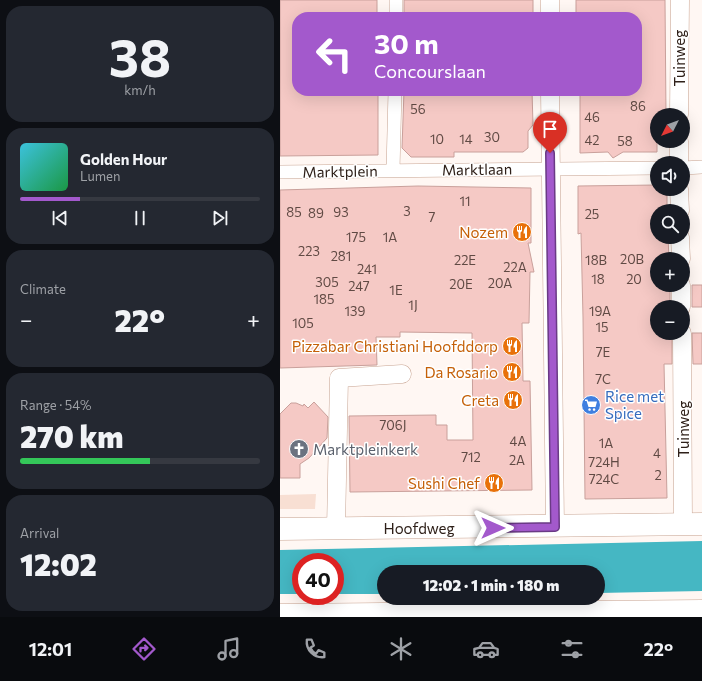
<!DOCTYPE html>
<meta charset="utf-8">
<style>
:root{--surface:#171b24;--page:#242831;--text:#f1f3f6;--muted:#9ea1a6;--line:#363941;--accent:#a359cc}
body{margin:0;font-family:Commissioner,sans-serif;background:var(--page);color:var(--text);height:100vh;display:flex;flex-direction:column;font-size:15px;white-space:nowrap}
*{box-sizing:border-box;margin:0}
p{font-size:13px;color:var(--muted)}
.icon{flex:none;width:22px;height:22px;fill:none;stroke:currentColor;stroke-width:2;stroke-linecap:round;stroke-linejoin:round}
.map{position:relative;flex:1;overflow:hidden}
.details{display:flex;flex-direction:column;gap:6px;padding:6px;background:#0d0f14;width:280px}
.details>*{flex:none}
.top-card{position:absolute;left:12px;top:12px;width:350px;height:84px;border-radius:16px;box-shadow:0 4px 16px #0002;background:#a359cc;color:#fff;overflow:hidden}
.needle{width:26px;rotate:228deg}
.controls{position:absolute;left:370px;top:108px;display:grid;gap:8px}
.controls a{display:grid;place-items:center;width:40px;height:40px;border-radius:50%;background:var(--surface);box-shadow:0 4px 16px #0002;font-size:20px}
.speed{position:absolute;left:12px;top:553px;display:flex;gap:8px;font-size:20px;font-weight:700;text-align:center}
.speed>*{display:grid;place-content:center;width:52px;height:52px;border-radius:50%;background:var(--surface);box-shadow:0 4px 16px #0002;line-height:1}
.speed .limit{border:6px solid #d22;background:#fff;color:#111}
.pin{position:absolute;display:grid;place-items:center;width:34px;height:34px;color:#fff;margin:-41px -17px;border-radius:50% 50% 50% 0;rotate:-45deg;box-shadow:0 0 4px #0007}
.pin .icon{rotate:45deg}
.me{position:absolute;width:44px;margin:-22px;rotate:90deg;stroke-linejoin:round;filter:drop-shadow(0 0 3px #0008)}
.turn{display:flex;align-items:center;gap:14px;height:84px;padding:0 16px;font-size:18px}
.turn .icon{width:52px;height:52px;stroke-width:2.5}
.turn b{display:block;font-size:28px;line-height:34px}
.big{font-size:30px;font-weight:800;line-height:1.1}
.details .tile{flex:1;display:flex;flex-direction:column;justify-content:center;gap:6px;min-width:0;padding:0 14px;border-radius:16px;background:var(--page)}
.details .dial{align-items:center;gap:0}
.dial b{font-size:52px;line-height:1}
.song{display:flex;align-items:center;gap:12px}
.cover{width:48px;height:48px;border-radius:6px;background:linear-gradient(135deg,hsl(190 70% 55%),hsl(140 70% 35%))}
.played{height:4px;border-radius:2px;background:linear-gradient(90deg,var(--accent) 25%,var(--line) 25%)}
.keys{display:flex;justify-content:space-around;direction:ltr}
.heat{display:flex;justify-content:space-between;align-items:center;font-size:22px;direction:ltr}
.charge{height:6px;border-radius:3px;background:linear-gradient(90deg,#34c759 54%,var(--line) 0)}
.trip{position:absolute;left:97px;top:565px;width:228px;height:40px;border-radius:20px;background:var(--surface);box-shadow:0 4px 16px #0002;font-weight:800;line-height:40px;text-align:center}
.dock{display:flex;height:64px;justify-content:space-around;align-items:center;background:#090b0e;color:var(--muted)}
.dock .icon{width:28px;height:28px}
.dock .current{color:var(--accent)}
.dock b{font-size:18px;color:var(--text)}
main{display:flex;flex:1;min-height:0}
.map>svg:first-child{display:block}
</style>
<main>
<section class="details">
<div class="tile dial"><b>38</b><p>km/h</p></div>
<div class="tile">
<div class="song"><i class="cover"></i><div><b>Golden Hour</b><p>Lumen</p></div></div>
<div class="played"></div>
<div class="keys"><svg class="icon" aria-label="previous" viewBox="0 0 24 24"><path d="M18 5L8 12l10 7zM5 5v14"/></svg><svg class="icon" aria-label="pause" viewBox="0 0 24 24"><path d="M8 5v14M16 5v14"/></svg><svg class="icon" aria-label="next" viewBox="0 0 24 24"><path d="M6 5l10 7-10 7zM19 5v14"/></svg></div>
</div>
<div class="tile"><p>Climate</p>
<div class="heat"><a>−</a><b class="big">22°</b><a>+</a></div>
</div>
<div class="tile"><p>Range · 54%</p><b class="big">270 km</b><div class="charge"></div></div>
<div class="tile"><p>Arrival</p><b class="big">12:02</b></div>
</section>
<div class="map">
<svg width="422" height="617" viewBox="0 0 422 617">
<rect width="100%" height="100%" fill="#fff7f3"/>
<path fill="#f8dfd3" d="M 36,494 L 35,509 L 0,509 L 0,495 Z"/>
<path fill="#45b7c3" d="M 422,541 L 422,591 L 318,593 L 318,572 L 104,572 L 104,594 L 55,594 L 55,562 L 21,562 L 21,594 L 0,594 L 0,550 Z"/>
<path fill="#f5c9c5" stroke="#c9a09b" d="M 0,0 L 97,0 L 97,17 L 17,17 L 17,91 L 98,91 L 98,155 L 0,156 Z
M 124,0 L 253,0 L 253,17 L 124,17 Z
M 296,0 L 385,0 L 386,115 L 377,115 L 377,152 L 343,152 L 333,158 L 328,152 L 300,153 L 300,91 L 357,91 L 357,17 L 296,17 Z
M 124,91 L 252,91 L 253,125 L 248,131 L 248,148 L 243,152 L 174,152 L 174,157 L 131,157 L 122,148 Z
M 377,185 L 377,189 L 387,189 L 387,211 L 377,211 L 377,237 L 388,237 L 389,259 L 377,259 L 377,285 L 390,285 L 390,307 L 377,307 L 377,333 L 392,333 L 392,364 L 384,364 L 387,498 L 305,499 L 303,317 L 301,233 L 298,234 L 298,186 Z
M 138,186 L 251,188 L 251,243 L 248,243 L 254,272 L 250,272 L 249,323 L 242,323 L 243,381 L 250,381 L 252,490 L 70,492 L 69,416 L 156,415 L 156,425 L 167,425 L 167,440 L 193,440 L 192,333 L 120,332 L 120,337 L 96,337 L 97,365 L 0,368 L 0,190 Z
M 412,285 L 422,285 L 422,307 L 412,307 Z
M 412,333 L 422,333 L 422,364 L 413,364 Z
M 34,402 L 48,417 L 47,438 L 29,458 L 20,464 L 20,478 L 0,478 L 0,414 L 11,403 L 16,403 L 23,406 L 24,404 L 28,408 Z"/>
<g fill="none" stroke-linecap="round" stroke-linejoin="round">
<g stroke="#c8a492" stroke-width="14">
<path id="pedestrian" d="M 116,17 L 116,0
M 403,168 L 422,167
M 113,170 L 115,91
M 0,172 L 377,168"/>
</g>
<g stroke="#c8a492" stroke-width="19">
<path id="minor" d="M 270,0 L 270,17
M 270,91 L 275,527
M 399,115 L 400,0
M 399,163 L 399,141
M 399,189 L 400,211
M 400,237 L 401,259
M 401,285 L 401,307
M 402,333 L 403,524
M 56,529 L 59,378 L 122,374
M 0,613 L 422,609"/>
</g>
<g stroke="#c8a492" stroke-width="23">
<path id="tertiary" d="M 0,529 L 422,524"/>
</g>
<use href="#pedestrian" stroke="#fff" stroke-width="13"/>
<use href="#minor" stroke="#fff" stroke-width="18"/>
<use href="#tertiary" stroke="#fff" stroke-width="22"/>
</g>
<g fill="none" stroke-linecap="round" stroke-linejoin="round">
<g stroke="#6a3a85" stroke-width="10">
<path id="route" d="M 213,528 L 275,527 L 270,153"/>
</g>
<use href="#route" stroke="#a359cc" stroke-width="7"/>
</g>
<defs>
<g id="restaurant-disc" transform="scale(1)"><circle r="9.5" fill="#e8710a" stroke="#fff"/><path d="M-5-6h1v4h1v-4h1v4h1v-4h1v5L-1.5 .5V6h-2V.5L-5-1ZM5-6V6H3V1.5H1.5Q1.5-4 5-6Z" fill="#fff"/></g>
<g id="supermarket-disc" transform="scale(1)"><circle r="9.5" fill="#3f7fe0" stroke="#fff"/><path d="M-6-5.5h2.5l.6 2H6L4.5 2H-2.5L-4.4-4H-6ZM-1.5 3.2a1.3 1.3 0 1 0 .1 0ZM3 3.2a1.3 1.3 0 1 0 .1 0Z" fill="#fff"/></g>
<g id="church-disc" transform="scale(1)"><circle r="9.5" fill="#6b7280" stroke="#fff"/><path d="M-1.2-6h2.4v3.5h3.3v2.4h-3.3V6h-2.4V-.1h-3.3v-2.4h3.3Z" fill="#fff"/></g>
</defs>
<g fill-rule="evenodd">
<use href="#restaurant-disc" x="242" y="232"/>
<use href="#restaurant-disc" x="232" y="346"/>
<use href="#restaurant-disc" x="232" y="372"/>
<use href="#restaurant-disc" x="233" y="400"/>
<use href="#supermarket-disc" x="311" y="405"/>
<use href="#church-disc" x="19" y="449"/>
<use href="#restaurant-disc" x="214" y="483"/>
</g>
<g text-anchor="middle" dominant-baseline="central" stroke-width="3" stroke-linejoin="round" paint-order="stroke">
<g font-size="13" fill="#604a44">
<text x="358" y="106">86</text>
<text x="138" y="109">56</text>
<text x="312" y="117">46</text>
<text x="212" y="137">30</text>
<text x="157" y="139">10</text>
<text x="186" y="139">14</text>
<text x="312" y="140">42</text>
<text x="345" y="141">58</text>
<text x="185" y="201">11</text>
<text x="127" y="211">3</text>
<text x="14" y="212">85</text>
<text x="61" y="212">93</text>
<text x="36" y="213">89</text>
<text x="312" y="214">25</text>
<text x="152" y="217">7</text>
<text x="76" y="237">175</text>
<text x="110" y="237">1A</text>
<text x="29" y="251">223</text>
<text x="61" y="256">281</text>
<text x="352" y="259">20B</text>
<text x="185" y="260">22E</text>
<text x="316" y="260">18B</text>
<text x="235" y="267">22A</text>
<text x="87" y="269">241</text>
<text x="318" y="279">18</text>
<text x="354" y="279">20</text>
<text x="47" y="282">305</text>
<text x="220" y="283">20A</text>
<text x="181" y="284">20E</text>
<text x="79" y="286">247</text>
<text x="116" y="290">1E</text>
<text x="44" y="299">185</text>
<text x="133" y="305">1J</text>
<text x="75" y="311">139</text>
<text x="320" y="311">19A</text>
<text x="23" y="323">105</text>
<text x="322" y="327">15</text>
<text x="323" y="352">7E</text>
<text x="323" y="379">7C</text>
<text x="113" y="425">706J</text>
<text x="238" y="441">4A</text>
<text x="326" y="443">1A</text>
<text x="377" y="453">4</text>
<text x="191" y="457">712</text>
<text x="237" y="460">2A</text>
<text x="324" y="462">724H</text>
<text x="378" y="475">2</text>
<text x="324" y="479">724C</text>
</g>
<g font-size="15" fill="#2e2019" stroke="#fff">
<text transform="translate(399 58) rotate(-90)">Tuinweg</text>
<text transform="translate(197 169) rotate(-1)">Marktlaan</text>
<text transform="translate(60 171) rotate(-1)">Marktplein</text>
<text transform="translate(403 429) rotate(-90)">Tuinweg</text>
<text x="139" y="528">Hoofdweg</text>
</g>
<g font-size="15" fill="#c56008" stroke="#fff" text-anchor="end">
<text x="228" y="232">Nozem</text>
<text x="218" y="346">Pizzabar Christiani Hoofddorp</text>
<text x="218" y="372">Da Rosario</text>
<text x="219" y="400">Creta</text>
<text x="200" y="483">Sushi Chef</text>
</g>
<g font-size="15" fill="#366cbe" stroke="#fff" text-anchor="start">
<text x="325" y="396">Rice met<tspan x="325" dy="17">Spice</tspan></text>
</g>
<g font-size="15" fill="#5b616d" stroke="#fff" text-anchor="start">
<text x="33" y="449">Marktpleinkerk</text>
</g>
</g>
</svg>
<div class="controls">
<a><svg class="needle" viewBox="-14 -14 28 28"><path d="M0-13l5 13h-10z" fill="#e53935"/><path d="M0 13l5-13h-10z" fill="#9ea1a6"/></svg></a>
<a><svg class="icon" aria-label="sound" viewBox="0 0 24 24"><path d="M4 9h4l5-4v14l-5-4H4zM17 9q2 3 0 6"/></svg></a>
<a><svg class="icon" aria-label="search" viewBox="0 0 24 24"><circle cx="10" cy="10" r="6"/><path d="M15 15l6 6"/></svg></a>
<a>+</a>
<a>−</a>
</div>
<div class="speed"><div class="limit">40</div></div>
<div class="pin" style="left:270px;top:153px;background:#d93025"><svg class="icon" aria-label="arrive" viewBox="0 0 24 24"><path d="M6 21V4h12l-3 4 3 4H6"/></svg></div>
<svg class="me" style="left:213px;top:528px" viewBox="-20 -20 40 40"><path d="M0-17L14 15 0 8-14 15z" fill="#a359cc" stroke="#fff" stroke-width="4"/></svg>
<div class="trip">12:02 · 1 min · 180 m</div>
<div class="top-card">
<div class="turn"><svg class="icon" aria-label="left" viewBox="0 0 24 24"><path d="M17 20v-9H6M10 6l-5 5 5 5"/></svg><div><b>30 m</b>Concourslaan</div></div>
</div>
</div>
</main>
<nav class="dock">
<b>12:01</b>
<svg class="icon current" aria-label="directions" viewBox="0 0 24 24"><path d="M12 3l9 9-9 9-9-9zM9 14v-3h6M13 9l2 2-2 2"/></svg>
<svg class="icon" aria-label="music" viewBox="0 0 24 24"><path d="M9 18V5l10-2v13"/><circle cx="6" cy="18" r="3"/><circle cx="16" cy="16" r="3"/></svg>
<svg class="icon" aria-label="phone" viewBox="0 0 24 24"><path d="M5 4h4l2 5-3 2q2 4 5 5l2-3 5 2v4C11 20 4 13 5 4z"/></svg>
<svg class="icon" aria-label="climate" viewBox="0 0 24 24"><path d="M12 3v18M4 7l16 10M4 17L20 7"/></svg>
<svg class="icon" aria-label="car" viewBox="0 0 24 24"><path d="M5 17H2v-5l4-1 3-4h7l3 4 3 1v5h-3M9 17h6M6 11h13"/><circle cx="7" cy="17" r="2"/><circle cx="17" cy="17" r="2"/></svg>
<svg class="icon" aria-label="filters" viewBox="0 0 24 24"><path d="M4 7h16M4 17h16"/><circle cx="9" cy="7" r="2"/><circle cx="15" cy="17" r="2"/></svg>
<b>22°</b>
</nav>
